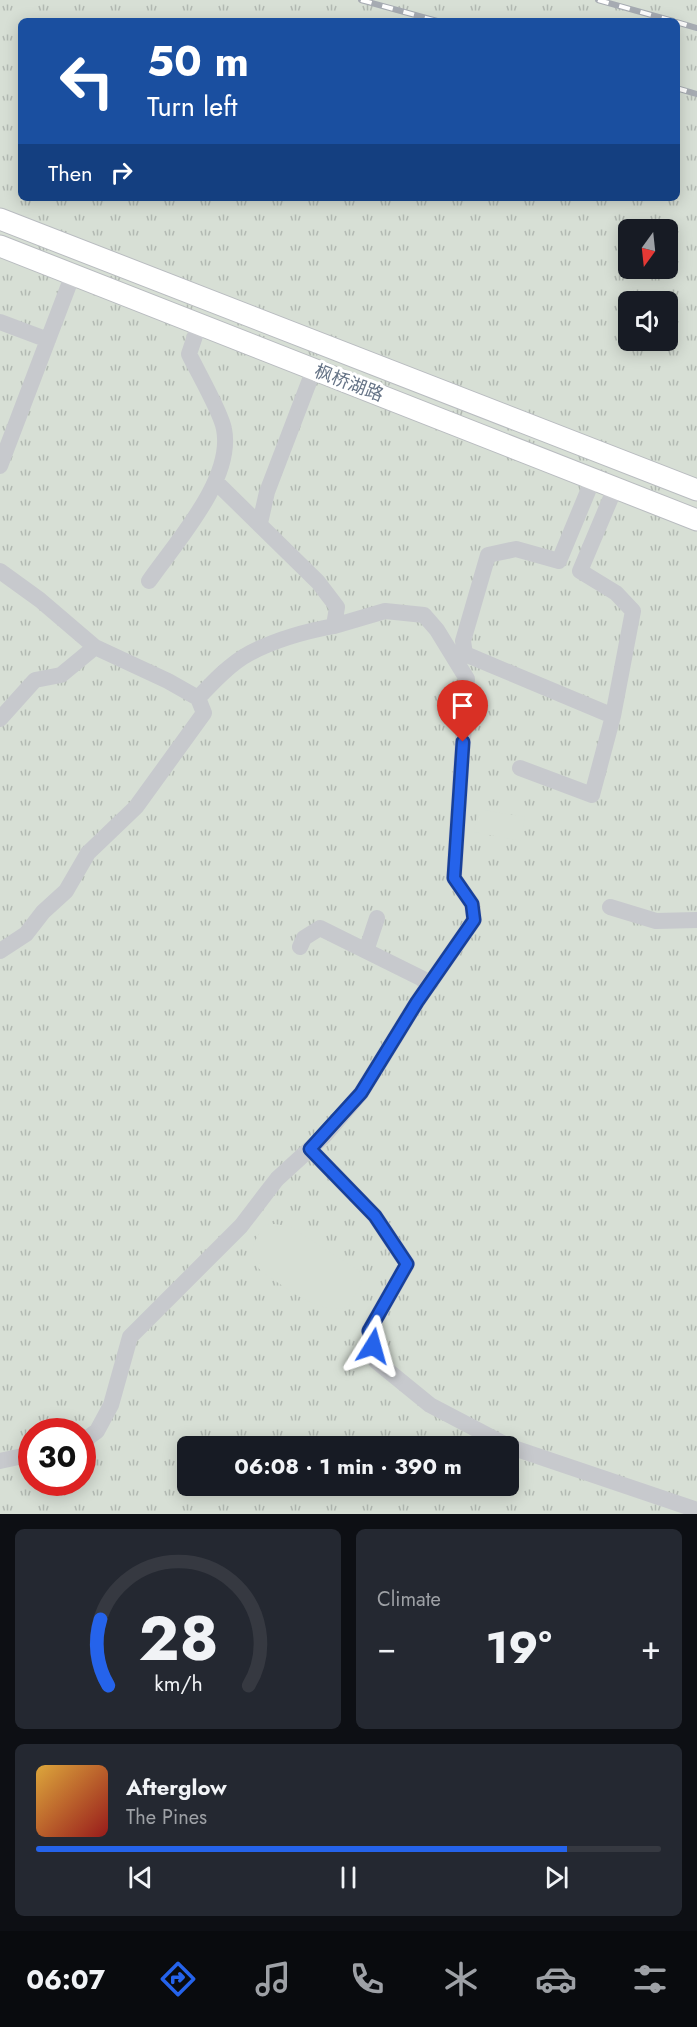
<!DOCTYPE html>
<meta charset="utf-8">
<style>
:root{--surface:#171b24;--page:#242831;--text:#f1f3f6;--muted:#9ea1a6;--line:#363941;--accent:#2563eb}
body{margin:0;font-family:Jost,"Noto Sans SC",sans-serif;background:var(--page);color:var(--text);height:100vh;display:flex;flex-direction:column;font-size:22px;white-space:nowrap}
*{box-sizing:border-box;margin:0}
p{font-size:20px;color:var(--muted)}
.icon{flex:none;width:33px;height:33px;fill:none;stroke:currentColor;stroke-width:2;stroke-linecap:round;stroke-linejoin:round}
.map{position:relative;height:1514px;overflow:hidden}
.details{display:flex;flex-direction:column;gap:15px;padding:15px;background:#0d0f14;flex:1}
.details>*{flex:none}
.top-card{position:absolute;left:18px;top:18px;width:662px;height:183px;border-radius:9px;box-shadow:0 3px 15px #0003;background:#1a4fa0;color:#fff;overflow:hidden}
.needle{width:39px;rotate:195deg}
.controls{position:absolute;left:618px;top:219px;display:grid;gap:12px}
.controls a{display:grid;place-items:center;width:60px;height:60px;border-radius:9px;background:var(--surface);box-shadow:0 3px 15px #0003;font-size:30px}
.speed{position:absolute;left:18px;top:1418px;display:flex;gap:12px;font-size:30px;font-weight:700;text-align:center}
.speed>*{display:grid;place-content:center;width:78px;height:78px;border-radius:50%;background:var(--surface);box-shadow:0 3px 15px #0003;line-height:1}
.speed .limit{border:9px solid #d22;background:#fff;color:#111}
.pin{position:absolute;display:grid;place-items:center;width:51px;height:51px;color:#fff;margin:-62px -26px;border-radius:50% 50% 50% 0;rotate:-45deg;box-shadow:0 0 6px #0007}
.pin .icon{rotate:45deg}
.me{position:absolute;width:66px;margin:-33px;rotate:8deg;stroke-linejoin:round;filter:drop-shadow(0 0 4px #0008)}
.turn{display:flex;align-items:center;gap:21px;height:126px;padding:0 30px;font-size:27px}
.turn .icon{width:78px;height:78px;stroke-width:2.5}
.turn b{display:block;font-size:42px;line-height:51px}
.then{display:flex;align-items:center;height:57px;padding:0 30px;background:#0003;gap:12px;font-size:22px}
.big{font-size:45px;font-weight:700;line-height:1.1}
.details .tile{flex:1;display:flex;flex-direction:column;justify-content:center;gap:9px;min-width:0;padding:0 21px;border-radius:9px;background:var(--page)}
.details .dial{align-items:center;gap:0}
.dial svg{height:156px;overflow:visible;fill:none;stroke:var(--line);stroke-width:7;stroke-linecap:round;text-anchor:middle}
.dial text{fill:var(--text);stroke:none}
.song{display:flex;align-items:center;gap:18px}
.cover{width:72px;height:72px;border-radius:9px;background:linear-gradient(135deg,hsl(40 70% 55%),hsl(0 70% 35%))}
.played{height:6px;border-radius:3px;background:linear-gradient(90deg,var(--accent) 85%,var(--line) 85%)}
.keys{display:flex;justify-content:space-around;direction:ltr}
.heat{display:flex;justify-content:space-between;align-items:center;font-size:33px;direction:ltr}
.details .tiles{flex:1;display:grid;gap:15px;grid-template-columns:1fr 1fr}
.tile:last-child{grid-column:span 2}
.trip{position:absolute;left:177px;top:1436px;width:342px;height:60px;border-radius:9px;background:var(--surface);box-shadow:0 3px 15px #0003;font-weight:700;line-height:60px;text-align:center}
.menu{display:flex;height:96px;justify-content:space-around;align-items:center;background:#090b0e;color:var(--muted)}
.menu .icon{width:42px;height:42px}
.menu .active{color:var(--accent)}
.menu b{font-size:27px;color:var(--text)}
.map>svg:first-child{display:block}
</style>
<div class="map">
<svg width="697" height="1514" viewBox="0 0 697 1514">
<defs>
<pattern id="park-tufts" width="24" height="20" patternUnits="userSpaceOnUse" patternTransform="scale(1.5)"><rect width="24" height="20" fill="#d7dfd5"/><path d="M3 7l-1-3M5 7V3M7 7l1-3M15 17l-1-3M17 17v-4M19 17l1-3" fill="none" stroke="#b2b9b2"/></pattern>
</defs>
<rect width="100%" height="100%" fill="#f7f7f4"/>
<path fill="url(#park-tufts)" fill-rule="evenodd" d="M 0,0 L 697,0 L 697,1514 L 0,1514 ZM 21,21 L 676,21 L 676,198 L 21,198 ZM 628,230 L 668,230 L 668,268 L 628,268 ZM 628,302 L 668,302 L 668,340 L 628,340 ZM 32,1431 L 82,1431 L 82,1482 L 32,1482 ZM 188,1446 L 508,1446 L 508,1485 L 188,1485 Z"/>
<path fill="#d7dfd5" d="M 478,809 L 525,817 L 521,841 L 474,832 Z
M 274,1224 L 289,1226 L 359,1271 L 362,1283 L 348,1307 C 318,1316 286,1287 262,1272 C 246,1255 252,1243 265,1225 Z"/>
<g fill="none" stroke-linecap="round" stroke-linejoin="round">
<g stroke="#b9bcc0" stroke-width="23">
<path id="major" d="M 0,219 L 697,490
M 0,246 L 697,520"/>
</g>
<path stroke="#c7c9cd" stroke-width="16" d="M 0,322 L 48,340
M 0,466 L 73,274
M 593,479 L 559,561 L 516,549 L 488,555 L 463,641 L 465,654 L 613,716 L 633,611 L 616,593 L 580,571 L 615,488
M 260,523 L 267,492 L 314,369
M 0,571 L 40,600 L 95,647 L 168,681 L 198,698
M 149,581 C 176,542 234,479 224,429 C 221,412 197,371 189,354 L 199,324
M 0,719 L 35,680 L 61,675 L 95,647
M 520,768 L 592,795 L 613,716
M 610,907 L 656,921 L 697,920
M 300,947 L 304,938 L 320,928 L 431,983
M 0,951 L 26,934 L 43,912 L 66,891 L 88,853 L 136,807 L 204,713 L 198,698 C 213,682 231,663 250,653 C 275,640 307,631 334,626 L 337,607 L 318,582 L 216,482
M 366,951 L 377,918
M 310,1149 L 375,1216 L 407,1264 L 369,1331 L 376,1361 L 430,1405 L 508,1446
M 82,1442 L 97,1431 L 111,1405 L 130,1337 L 241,1226 L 277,1179 L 325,1135 L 361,1093 L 417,1002 L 474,920 L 472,904 L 454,878 L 467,679 L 437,630 L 424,615 L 385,611 L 334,626
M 508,1446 L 697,1510
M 0,1461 L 32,1454"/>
<use href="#major" stroke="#fff" stroke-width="21"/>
<g stroke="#a6abb2" stroke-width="6">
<path id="rail" d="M 361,0 L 437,21
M 598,0 L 673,21
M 676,22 L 697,28
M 676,88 L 697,94"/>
</g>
<use href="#rail" stroke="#fff" stroke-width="4" stroke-dasharray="11" stroke-linecap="butt"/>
</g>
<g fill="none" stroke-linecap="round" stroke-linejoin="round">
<g stroke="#184099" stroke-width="15">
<path id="route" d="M 373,1346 L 369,1331 L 407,1264 L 375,1216 L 310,1149 L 361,1093 L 417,1002 L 474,920 L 472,904 L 454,878 L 463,742"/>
</g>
<use href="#route" stroke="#2563eb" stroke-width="10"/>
</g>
<g text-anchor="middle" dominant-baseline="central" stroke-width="6" stroke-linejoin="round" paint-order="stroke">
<g font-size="18" fill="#657386" stroke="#fff">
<text transform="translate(349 383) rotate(21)">枫桥湖路</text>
</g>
</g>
</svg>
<div class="controls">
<a><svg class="needle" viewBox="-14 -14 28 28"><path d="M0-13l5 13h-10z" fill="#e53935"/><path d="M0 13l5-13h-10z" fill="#9ea1a6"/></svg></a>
<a><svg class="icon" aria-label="sound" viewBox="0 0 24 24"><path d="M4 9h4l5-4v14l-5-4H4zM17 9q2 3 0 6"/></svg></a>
</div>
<div class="speed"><div class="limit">30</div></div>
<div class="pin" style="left:463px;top:742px;background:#d93025"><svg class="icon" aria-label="arrive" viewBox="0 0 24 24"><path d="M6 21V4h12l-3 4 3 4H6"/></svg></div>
<svg class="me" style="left:373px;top:1346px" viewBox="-20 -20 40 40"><path d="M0-17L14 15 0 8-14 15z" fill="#2563eb" stroke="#fff" stroke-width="4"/></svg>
<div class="trip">06:08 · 1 min · 390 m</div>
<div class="top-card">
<div class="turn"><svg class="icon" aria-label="left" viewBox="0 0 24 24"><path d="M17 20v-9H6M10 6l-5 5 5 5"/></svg><div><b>50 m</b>Turn left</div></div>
<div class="then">Then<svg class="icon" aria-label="right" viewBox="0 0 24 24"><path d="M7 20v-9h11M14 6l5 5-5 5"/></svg></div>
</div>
</div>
<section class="details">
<div class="tiles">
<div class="tile dial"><svg viewBox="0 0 100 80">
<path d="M14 69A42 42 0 1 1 86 69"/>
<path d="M14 69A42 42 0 0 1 10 35" stroke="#2563eb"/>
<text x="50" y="56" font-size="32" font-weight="700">28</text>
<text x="50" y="72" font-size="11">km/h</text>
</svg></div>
<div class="tile"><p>Climate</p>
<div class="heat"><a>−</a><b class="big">19°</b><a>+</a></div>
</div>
<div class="tile">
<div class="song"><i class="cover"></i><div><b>Afterglow</b><p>The Pines</p></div></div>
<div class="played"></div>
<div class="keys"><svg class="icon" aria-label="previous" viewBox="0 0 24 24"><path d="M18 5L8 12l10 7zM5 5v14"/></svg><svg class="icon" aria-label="pause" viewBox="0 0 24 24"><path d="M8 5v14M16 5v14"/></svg><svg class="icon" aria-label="next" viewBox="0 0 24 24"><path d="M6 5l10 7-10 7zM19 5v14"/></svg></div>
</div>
</div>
</section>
<nav class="menu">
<b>06:07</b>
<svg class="icon active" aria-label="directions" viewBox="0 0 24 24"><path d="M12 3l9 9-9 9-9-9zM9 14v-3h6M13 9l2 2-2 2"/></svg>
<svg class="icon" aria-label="music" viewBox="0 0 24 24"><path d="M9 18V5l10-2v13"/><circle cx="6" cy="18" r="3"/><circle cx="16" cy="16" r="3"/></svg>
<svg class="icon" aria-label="phone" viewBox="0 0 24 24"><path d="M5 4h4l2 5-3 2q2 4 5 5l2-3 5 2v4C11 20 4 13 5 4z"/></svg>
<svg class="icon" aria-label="climate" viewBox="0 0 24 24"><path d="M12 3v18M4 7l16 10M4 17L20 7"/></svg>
<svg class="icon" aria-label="car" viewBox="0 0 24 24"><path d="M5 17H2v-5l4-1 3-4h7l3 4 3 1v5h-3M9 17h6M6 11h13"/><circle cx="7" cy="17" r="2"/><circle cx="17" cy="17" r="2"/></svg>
<svg class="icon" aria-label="filters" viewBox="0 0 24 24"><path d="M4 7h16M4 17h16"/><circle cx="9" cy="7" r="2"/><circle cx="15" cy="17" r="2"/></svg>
</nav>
